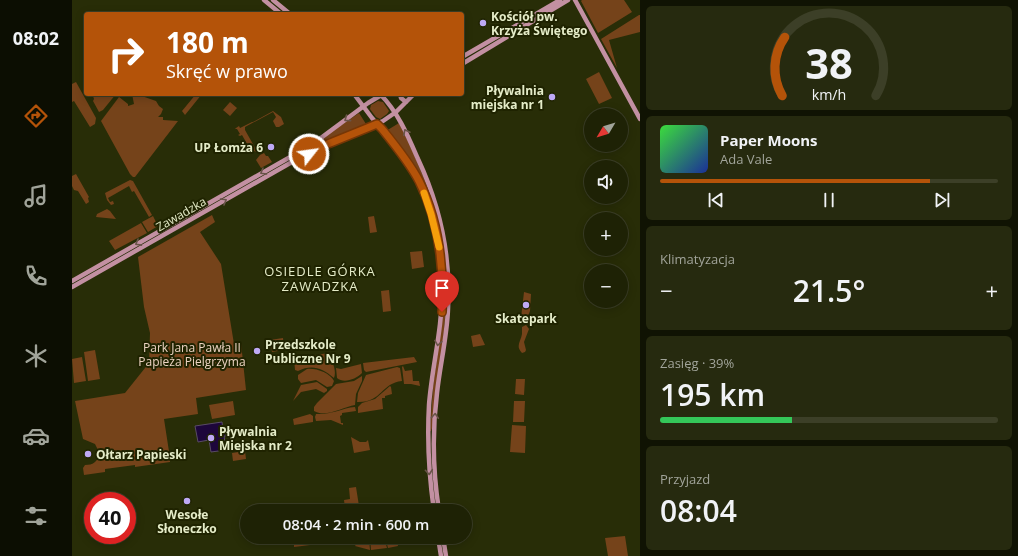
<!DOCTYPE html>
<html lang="pl">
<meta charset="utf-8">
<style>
:root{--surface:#1e2205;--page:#262a0f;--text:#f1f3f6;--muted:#a1a49a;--line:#3c3f27;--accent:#b45309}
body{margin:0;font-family:"Open Sans",sans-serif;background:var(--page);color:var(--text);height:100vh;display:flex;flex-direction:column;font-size:15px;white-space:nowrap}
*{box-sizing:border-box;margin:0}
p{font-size:13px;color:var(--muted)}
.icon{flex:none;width:22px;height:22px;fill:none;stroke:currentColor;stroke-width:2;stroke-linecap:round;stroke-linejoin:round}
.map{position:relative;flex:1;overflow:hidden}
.side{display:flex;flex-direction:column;gap:6px;padding:6px;background:#101303;width:378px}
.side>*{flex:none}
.banner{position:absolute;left:12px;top:12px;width:380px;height:84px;border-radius:4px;box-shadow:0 2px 10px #0003,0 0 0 1px var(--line);background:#b45309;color:#fff;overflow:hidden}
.needle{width:26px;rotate:232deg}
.tools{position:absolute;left:512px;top:108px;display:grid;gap:8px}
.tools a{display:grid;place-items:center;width:44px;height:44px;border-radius:50%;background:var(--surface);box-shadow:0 2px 10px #0003,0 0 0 1px var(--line);font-size:20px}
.speed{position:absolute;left:12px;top:492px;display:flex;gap:8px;font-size:20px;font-weight:700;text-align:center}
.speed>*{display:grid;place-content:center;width:52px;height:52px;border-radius:50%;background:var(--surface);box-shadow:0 2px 10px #0003,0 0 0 1px var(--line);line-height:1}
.speed .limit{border:6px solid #d22;background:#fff;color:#111}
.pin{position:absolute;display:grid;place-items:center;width:34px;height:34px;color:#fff;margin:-41px -17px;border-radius:50% 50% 50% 0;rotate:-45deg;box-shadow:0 0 4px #0007}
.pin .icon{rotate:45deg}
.me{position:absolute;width:44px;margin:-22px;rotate:60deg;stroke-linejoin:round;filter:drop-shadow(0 0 3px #0008)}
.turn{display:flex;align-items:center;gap:14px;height:84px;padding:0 16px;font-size:18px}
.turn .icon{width:52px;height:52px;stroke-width:2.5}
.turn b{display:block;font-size:28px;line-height:34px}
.big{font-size:30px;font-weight:600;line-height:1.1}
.side .card{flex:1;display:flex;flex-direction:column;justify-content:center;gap:6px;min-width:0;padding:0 14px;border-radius:6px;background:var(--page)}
.side .dial{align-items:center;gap:0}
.dial svg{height:104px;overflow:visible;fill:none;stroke:var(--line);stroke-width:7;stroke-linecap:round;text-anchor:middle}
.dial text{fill:var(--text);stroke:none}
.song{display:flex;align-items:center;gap:12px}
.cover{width:48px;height:48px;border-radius:6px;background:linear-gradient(135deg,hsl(120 70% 55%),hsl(230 70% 35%))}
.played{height:4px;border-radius:2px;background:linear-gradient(90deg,var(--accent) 80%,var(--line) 80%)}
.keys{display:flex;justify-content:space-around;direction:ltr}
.heat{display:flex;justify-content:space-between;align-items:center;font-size:22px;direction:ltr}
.charge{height:6px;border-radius:3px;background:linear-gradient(90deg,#34c759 39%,var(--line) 0)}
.trip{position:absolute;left:168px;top:504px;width:232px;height:40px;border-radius:20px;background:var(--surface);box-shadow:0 2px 10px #0003,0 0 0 1px var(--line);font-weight:600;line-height:40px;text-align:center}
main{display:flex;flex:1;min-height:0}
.tab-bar{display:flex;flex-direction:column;width:72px;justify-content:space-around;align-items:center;background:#0c0e02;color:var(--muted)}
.tab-bar .icon{width:28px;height:28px}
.tab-bar .current{color:var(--accent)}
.tab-bar b{font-size:18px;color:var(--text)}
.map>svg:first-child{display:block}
</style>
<main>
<nav class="tab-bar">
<b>08:02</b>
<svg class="icon current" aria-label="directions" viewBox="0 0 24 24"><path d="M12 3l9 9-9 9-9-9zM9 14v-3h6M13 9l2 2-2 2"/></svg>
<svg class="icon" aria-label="music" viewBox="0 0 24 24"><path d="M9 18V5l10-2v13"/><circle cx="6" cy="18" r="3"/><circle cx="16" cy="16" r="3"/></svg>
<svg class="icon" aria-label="phone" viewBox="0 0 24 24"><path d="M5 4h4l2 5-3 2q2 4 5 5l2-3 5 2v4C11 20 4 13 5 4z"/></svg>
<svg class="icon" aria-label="climate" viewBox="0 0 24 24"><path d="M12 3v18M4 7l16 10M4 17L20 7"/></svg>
<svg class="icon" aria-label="car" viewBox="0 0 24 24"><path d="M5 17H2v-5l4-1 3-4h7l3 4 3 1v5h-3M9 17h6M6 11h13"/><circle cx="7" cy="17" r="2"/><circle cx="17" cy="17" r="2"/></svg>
<svg class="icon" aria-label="filters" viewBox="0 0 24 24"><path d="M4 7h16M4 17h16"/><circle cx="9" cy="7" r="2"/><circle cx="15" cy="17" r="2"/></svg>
</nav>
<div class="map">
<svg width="568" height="556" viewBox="0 0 568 556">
<rect width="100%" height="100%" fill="#282d07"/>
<path fill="#75431a" d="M 510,0 L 552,0 L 560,12 L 526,33 L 509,1 Z
M 567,15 L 568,15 L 568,32 L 537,40 L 545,68 L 529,39 Z
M 527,72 L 540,98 L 527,104 L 514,79 Z
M 4,82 L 24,118 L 23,124 L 18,127 L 2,101 L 0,102 L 0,84 Z
M 22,94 L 44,94 L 31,110 L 27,112 L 21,101 L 22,99 L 21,96 Z
M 60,94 L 64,94 L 84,101 L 87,106 L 91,109 L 89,114 L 86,117 L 91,117 L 91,120 L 106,121 L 63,177 L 61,177 L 58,174 L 29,121 L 47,97 L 56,104 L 56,106 L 62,104 Z
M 124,94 L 130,94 L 113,115 L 110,111 Z
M 306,101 L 311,102 L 317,111 L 315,114 L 308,119 L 304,117 L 298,109 L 299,105 Z
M 158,102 L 165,108 L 158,116 L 151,110 Z
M 201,111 L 209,117 L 212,124 L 207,127 L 204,127 L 201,121 L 204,117 L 201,112 L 173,127 L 173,130 L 186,153 L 178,149 L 170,135 L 168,136 L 166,135 L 168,134 L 165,129 L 163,129 L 164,128 L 167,126 L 168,128 L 180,122 L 181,122 Z
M 287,113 L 294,124 L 238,151 L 236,149 L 242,144 Z
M 327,123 L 341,152 L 356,188 L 351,186 L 331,153 L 314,131 Z
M 192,153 L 194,156 L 196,156 L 200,162 L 189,168 L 184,160 L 188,155 Z
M 4,174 L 17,197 L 16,198 L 17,202 L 14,204 L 6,191 L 2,190 L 0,186 L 0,176 Z
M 58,180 L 61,181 L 80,215 L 77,217 L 62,191 L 60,192 L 57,186 L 36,198 L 38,202 L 41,201 L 42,204 L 39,205 L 35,200 L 33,193 Z
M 35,209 L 38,211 L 44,219 L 24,217 L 25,214 Z
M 140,215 L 143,222 L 128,232 L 149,264 L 162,344 L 169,343 L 174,390 L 124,398 L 126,414 L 92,419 L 98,458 L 98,462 L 63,467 L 63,465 L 33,469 L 33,472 L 12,475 L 11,468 L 13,465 C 21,465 25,462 28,454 L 23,444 L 11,439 L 3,401 L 53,393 L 77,363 L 78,333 L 72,307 L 66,257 Z
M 81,216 L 86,226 L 76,232 L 70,222 Z
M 302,216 L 305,232 L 298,233 L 296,217 Z
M 69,223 L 75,233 L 43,250 L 37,241 Z
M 367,238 L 369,238 C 379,288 372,338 365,388 C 364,400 364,420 359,431 L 358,431 L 361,387 L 370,321 Z
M 350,251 L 352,267 L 340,269 L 338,252 Z
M 317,290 L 319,311 L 311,312 L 309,291 Z
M 452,292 L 459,294 L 458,311 L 456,316 L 449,318 Z
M 454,325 L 457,329 L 452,342 L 454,350 L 453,352 L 450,353 C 443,346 449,341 450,334 C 450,332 450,329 450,327 Z
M 408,334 L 413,345 L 401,347 L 399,336 Z
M 211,338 L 212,350 L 200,352 L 198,340 Z
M 23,350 L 28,379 L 16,381 L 12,352 Z
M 256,353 C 260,361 265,370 262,378 C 250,368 240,364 226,371 L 223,370 L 222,359 Z
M 10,357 L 14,381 L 2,383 L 0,359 Z
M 342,357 L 345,362 L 294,372 L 292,370 L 291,363 Z
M 289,364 L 290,373 C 284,379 272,384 265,378 L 264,368 L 269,369 Z
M 331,366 L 333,371 L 340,370 L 341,381 L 347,381 L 348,386 L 339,384 L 332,384 L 330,367 Z
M 325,367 L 328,368 L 330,381 C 309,383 310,403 285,402 L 286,393 L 294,375 Z
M 235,369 C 244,368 258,373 262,381 L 260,386 L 255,387 L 244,380 L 229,383 L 226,379 L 226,375 Z
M 290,376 L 290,381 L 284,394 L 283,405 C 271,407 254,418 242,411 L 242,407 L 245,403 L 264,384 L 282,381 Z
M 444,379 L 453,379 L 452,395 L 443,394 Z
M 245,382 L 255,389 L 255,391 L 252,393 L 244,389 L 229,392 L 221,401 L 229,385 Z
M 318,386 L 319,387 L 320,394 L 313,396 L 313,398 L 310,398 L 311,409 L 286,413 L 286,407 L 290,403 L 303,399 Z
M 161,401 L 163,415 L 140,419 L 137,405 Z
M 442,401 L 453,401 L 452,422 L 441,422 Z
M 283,407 L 284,411 L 270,413 L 270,415 L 268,416 L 269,423 L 271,423 L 271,425 L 259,420 L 244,421 L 243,417 L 244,414 C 261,415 269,408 283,407 Z
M 238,414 L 241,416 L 241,422 L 222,425 L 221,419 Z
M 440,425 L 454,426 L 453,453 L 438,452 Z
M 279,437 L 288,442 L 294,442 L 296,440 L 298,450 L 282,453 Z
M 173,451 L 174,459 L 161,461 L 160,453 Z
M 284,487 L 287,506 L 273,508 L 272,500 L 278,499 L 277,488 Z
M 553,536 L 556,556 L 536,556 L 533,538 Z
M 230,537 L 232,543 L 246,540 L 246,544 L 222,547 L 222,545 Z
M 312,537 L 315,548 L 299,550 L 298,538 Z
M 313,537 L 324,537 L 326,546 L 316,548 Z
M 297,539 L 298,550 L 283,546 L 287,540 Z"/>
<path fill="#1d063b" stroke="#594b65" d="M 150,422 L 151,431 L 153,431 L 154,436 L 152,436 L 154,450 L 139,452 L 137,440 L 126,442 L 123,426 Z"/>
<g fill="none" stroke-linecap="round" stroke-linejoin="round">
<path stroke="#c390a2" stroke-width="4.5" d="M 192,0 L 209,14
M 201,0 L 218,14
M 503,0 L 568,119
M 390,57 L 488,0
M 390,64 L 496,0
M 282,94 C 288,102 294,110 300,118 C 317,138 335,158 347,182 C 368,224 374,277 368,324 C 365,351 359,378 357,405 C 355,441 357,476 362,511
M 308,94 C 326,112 336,136 346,159 C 368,206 379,257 376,309 C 375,337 368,365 365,393 C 360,432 361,472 367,511
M 328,94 L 329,98 L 334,102
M 234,149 L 296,103 L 311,94
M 237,152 L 311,121 L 324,112 L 342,94
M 227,158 L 233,159 L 236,156 L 237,152
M 0,281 L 220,156 L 225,153 L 228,148 L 231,147 L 234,149
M 0,287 L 227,158
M 366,537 L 369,556
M 371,537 L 374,556"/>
</g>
<defs><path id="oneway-chevron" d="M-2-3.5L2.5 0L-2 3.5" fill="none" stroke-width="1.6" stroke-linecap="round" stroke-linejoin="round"/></defs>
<g stroke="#695449">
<use href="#oneway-chevron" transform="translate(275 119) rotate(144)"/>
<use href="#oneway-chevron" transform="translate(334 132) rotate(-117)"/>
<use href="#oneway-chevron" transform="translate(191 172) rotate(150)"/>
<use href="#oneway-chevron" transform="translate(152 201) rotate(-30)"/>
<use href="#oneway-chevron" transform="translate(66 243) rotate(151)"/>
<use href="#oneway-chevron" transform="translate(366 343) rotate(99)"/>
<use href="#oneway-chevron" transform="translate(363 416) rotate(-86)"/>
<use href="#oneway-chevron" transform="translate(357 472) rotate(85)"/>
</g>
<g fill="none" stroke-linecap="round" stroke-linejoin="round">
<g stroke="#753606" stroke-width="10">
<path id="route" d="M 237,154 L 237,152 L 241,150 L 305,124 L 310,129 C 323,145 337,162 347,181 C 367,221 372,268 370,312"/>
</g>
<use href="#route" stroke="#b45309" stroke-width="7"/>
<path stroke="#f59e0b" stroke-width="7" d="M 352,193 L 359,214 L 367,247"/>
</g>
<g fill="#bea9f5" stroke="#1f2300" stroke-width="1.5">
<circle cx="411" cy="23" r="4"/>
<circle cx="480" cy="97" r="4"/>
<circle cx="199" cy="147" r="4"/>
<circle cx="454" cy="305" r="4"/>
<circle cx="185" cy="351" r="4"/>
<circle cx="139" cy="438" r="4"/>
<circle cx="16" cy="454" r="4"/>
<circle cx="115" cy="501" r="4"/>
</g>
<g text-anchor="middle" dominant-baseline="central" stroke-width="4" stroke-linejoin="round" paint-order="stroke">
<g font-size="12" font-weight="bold" fill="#e5ecc8" stroke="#1f2300" text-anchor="start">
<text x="419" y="16">Kościół pw.<tspan x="419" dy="14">Krzyża Świętego</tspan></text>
<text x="472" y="90" text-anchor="end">Pływalnia<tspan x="472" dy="14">miejska nr 1</tspan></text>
<text x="191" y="147" text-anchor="end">UP Łomża 6</text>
<text x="454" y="318" text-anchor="middle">Skatepark</text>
<text x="193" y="344">Przedszkole<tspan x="193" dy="14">Publiczne Nr 9</tspan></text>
<text x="147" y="431">Pływalnia<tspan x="147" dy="14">Miejska nr 2</tspan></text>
<text x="24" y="454">Ołtarz Papieski</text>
<text x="115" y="514" text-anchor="middle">Wesołe<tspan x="115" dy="14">Słoneczko</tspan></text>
</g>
<g font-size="12" fill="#e5ecc8" stroke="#1f2300">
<text transform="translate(109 214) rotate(-30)">Zawadzka</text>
</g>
<g font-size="12" fill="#ecd3c1" stroke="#1f2300">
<text x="120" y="347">Park Jana Pawła II<tspan x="120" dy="14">Papieża Pielgrzyma</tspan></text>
</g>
<g font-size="13" letter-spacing="1" fill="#e5ecc8" stroke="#1f2300">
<text x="248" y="271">OSIEDLE GÓRKA<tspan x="248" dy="15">ZAWADZKA</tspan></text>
</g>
</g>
</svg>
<div class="tools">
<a><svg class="needle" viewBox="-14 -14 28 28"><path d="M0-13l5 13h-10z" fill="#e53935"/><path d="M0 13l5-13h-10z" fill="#a1a49a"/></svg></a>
<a><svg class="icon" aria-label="sound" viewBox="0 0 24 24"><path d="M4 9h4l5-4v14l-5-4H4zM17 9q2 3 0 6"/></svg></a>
<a>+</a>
<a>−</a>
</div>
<div class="speed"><div class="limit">40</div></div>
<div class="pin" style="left:370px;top:312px;background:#d93025"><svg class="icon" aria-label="arrive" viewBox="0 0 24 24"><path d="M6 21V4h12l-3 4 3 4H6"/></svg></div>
<svg class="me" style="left:237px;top:154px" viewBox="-20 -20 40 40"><circle r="17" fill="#b45309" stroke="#fff" stroke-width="3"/><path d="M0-11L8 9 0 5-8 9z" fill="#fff"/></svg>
<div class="trip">08:04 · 2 min · 600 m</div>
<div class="banner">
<div class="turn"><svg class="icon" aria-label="right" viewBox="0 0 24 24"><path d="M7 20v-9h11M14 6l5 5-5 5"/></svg><div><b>180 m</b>Skręć w prawo</div></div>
</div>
</div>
<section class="side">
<div class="card dial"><svg viewBox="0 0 100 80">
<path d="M14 69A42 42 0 1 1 86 69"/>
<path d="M14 69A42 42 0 0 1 16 24" stroke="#b45309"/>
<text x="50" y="56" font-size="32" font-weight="700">38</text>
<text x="50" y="72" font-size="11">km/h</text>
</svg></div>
<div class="card">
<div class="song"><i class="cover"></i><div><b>Paper Moons</b><p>Ada Vale</p></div></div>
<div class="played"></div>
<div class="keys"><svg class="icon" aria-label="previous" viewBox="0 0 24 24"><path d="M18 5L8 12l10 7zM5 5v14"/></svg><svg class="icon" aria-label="pause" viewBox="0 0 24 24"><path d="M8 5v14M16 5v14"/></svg><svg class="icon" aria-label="next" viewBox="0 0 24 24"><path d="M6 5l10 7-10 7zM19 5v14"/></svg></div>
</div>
<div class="card"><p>Klimatyzacja</p>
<div class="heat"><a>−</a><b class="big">21.5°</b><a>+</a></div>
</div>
<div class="card"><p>Zasięg · 39%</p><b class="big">195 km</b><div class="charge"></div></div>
<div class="card"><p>Przyjazd</p><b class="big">08:04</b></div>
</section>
</main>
